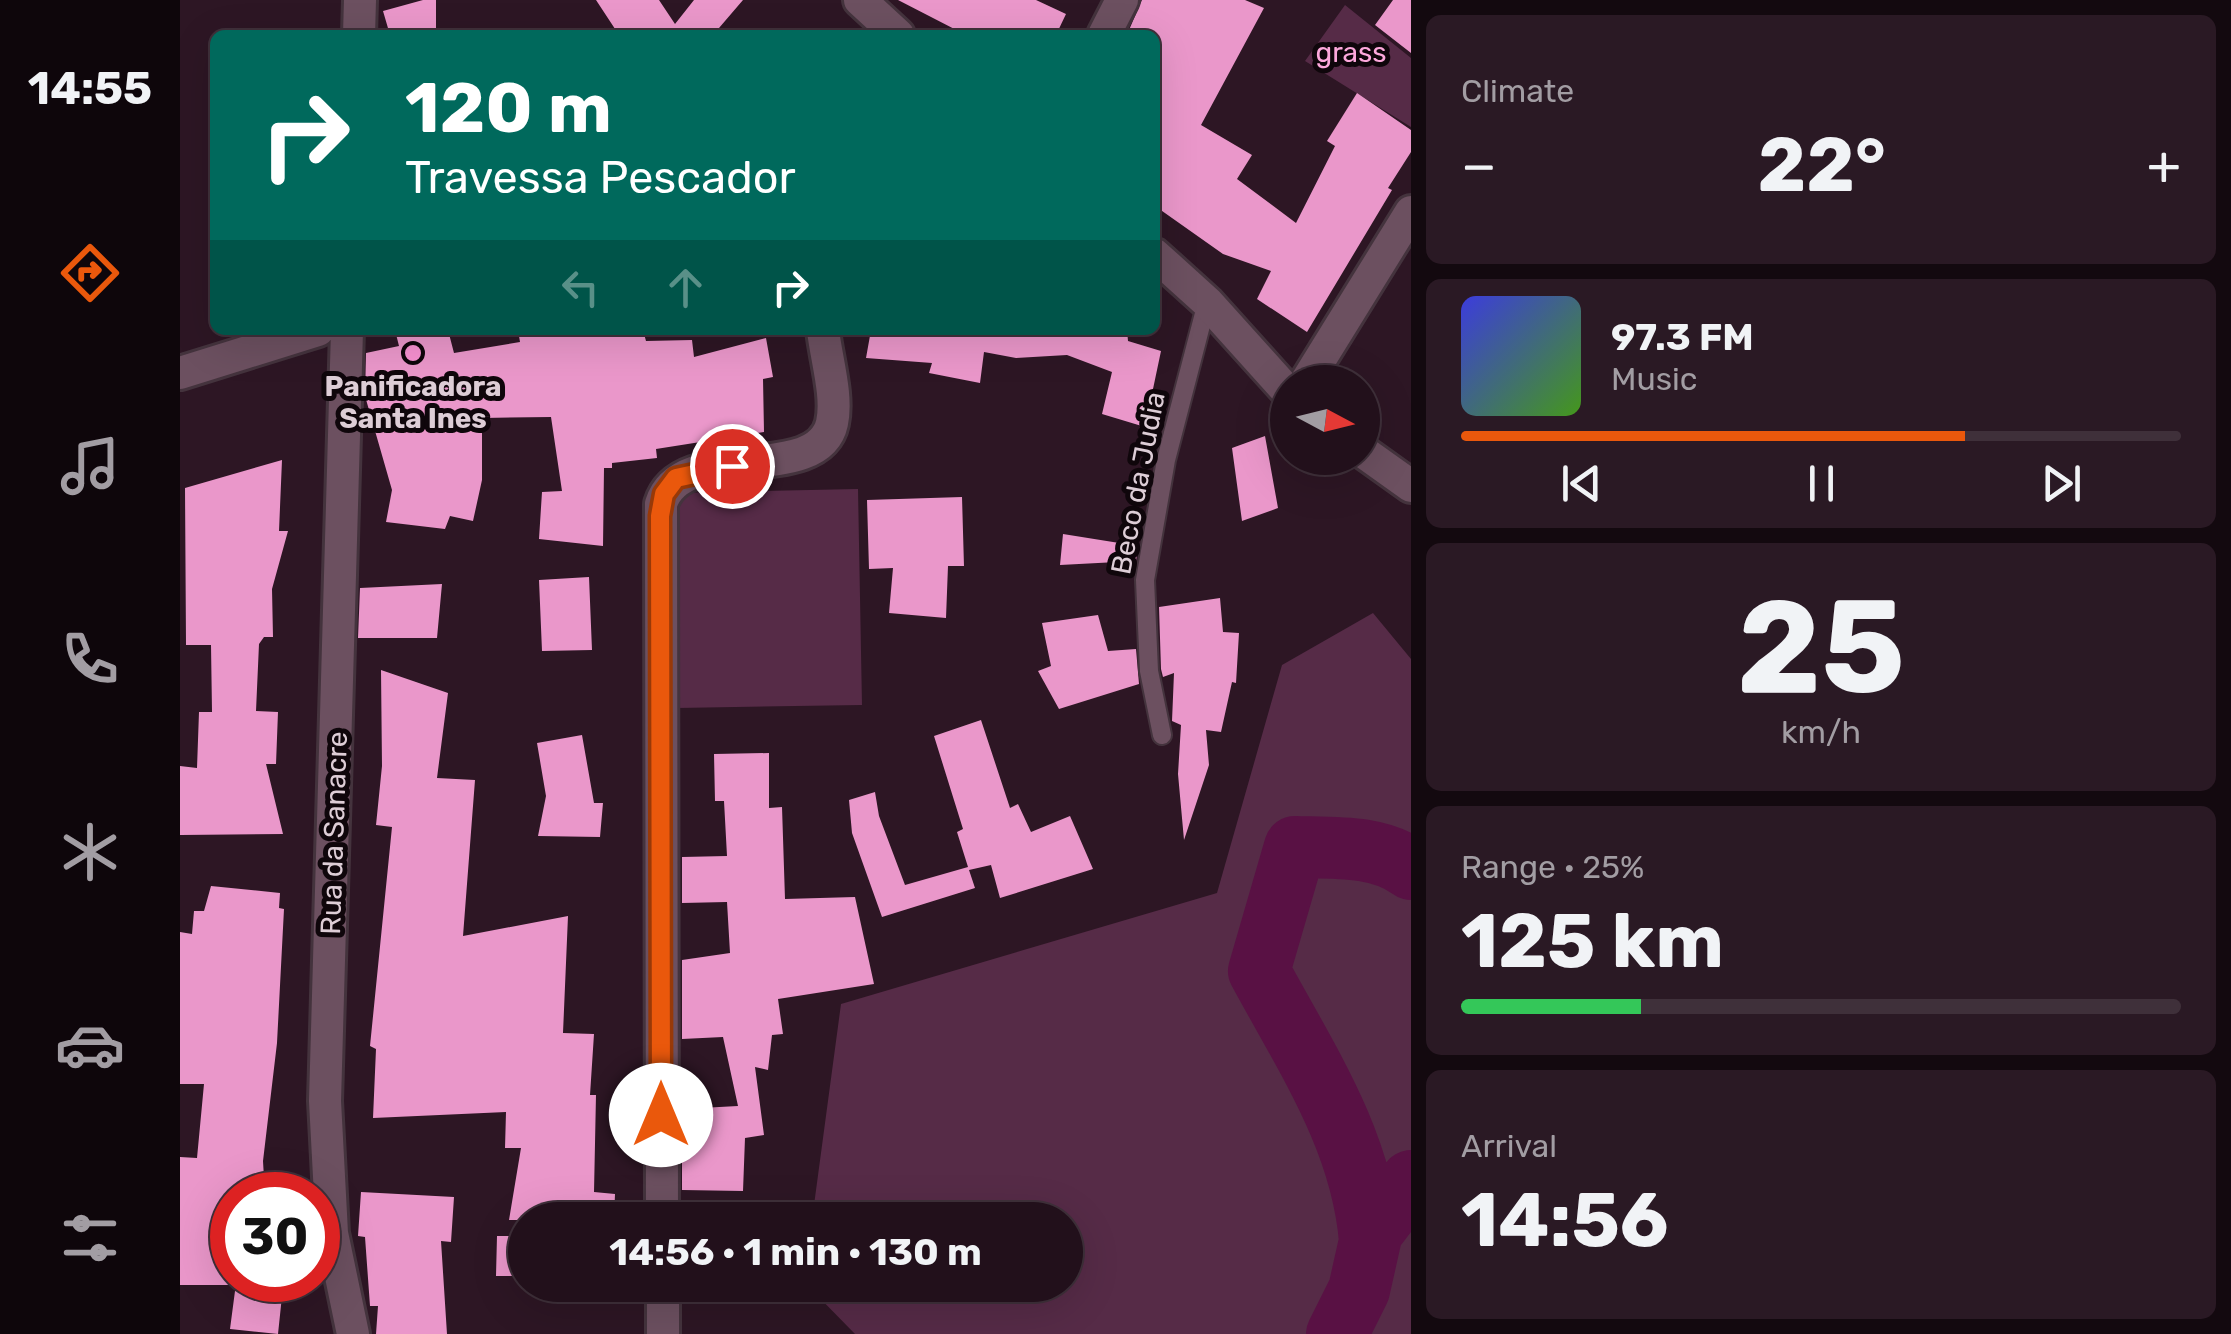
<!DOCTYPE html>
<meta charset="utf-8">
<style>
:root{--surface:#22101b;--page:#2a1924;--text:#f1f3f6;--muted:#a29da3;--line:#3f303a;--accent:#ea580c}
body{margin:0;font-family:Rubik,sans-serif;background:var(--page);color:var(--text);height:100vh;display:flex;flex-direction:column;font-size:38px;white-space:nowrap}
*{box-sizing:border-box;margin:0}
p{font-size:32px;color:var(--muted)}
.icon{flex:none;width:55px;height:55px;fill:none;stroke:currentColor;stroke-width:2;stroke-linecap:round;stroke-linejoin:round}
.map{position:relative;flex:1;overflow:hidden}
.details{display:flex;flex-direction:column;gap:15px;padding:15px;background:#13090f;width:820px}
.details>*{flex:none}
.hud{position:absolute;left:30px;top:30px;width:950px;height:305px;border-radius:15px;box-shadow:0 10px 40px #0002,0 0 0 2px var(--line);background:#00695c;color:#fff;overflow:hidden}
.needle{width:65px;rotate:97deg}
.buttons{position:absolute;left:1090px;top:365px;display:grid;gap:20px}
.buttons a{display:grid;place-items:center;width:110px;height:110px;border-radius:50%;background:var(--surface);box-shadow:0 10px 40px #0002,0 0 0 2px var(--line);font-size:50px}
.speed{position:absolute;left:30px;top:1172px;display:flex;gap:20px;font-size:50px;font-weight:700;text-align:center}
.speed>*{display:grid;place-content:center;width:130px;height:130px;border-radius:50%;background:var(--surface);box-shadow:0 10px 40px #0002,0 0 0 2px var(--line);line-height:1}
.speed .limit{border:15px solid #d22;background:#fff;color:#111}
.pin{position:absolute;display:grid;place-items:center;width:85px;height:85px;color:#fff;margin:-42px;border:5px solid #fff;border-radius:50%;box-shadow:0 2px 10px #0007}
.me{position:absolute;width:110px;margin:-55px;rotate:0deg;stroke-linejoin:round;filter:drop-shadow(0 0 8px #0008)}
.turn{display:flex;align-items:center;gap:35px;height:210px;padding:0 30px;font-size:45px}
.turn .icon{width:130px;height:130px;stroke-width:2.5}
.turn b{display:block;font-size:70px;line-height:85px}
.lanes{display:flex;align-items:center;height:95px;padding:0 30px;background:#0003;justify-content:center;gap:50px;direction:ltr}
.lanes .off{opacity:.35}
.big{font-size:75px;font-weight:700;line-height:1.1}
.details .tile{flex:1;display:flex;flex-direction:column;justify-content:center;gap:15px;min-width:0;padding:0 35px;border-radius:15px;background:var(--page)}
.details .dial{align-items:center;gap:0}
.dial b{font-size:130px;line-height:1}
.song{display:flex;align-items:center;gap:30px}
.cover{width:120px;height:120px;border-radius:15px;background:linear-gradient(135deg,hsl(240 70% 55%),hsl(100 70% 35%))}
.played{height:10px;border-radius:5px;background:linear-gradient(90deg,var(--accent) 70%,var(--line) 70%)}
.keys{display:flex;justify-content:space-around;direction:ltr}
.heat{display:flex;justify-content:space-between;align-items:center;font-size:55px;direction:ltr}
.charge{height:15px;border-radius:8px;background:linear-gradient(90deg,#34c759 25%,var(--line) 0)}
.trip{position:absolute;left:328px;top:1202px;width:575px;height:100px;border-radius:50px;background:var(--surface);box-shadow:0 10px 40px #0002,0 0 0 2px var(--line);font-weight:700;line-height:100px;text-align:center}
main{display:flex;flex:1;min-height:0}
.dock{display:flex;flex-direction:column;width:180px;justify-content:space-around;align-items:center;background:#0e060b;color:var(--muted)}
.dock .icon{width:70px;height:70px}
.dock .current{color:var(--accent)}
.dock b{font-size:45px;color:var(--text)}
.map>svg:first-child{display:block}
</style>
<main>
<nav class="dock">
<b>14:55</b>
<svg class="icon current" aria-label="directions" viewBox="0 0 24 24"><path d="M12 3l9 9-9 9-9-9zM9 14v-3h6M13 9l2 2-2 2"/></svg>
<svg class="icon" aria-label="music" viewBox="0 0 24 24"><path d="M9 18V5l10-2v13"/><circle cx="6" cy="18" r="3"/><circle cx="16" cy="16" r="3"/></svg>
<svg class="icon" aria-label="phone" viewBox="0 0 24 24"><path d="M5 4h4l2 5-3 2q2 4 5 5l2-3 5 2v4C11 20 4 13 5 4z"/></svg>
<svg class="icon" aria-label="climate" viewBox="0 0 24 24"><path d="M12 3v18M4 7l16 10M4 17L20 7"/></svg>
<svg class="icon" aria-label="car" viewBox="0 0 24 24"><path d="M5 17H2v-5l4-1 3-4h7l3 4 3 1v5h-3M9 17h6M6 11h13"/><circle cx="7" cy="17" r="2"/><circle cx="17" cy="17" r="2"/></svg>
<svg class="icon" aria-label="filters" viewBox="0 0 24 24"><path d="M4 7h16M4 17h16"/><circle cx="9" cy="7" r="2"/><circle cx="15" cy="17" r="2"/></svg>
</nav>
<div class="map">
<svg width="1231" height="1334" viewBox="0 0 1231 1334">
<rect width="100%" height="100%" fill="#2d1624"/>
<path fill="#562b47" d="M 1165,5 L 1231,58 L 1231,127 L 1125,61 Z
M 678,489 L 682,705 L 497,708 L 493,493 Z
M 1193,613 L 1231,659 L 1231,1334 L 675,1334 L 627,1285 L 885,1285 L 885,1220 L 632,1220 L 661,1004 L 1037,893 L 1102,665 Z"/>
<g fill="none" stroke-linecap="round" stroke-linejoin="round">
<path stroke="#591144" stroke-width="62" d="M 1190,1241 C 1182,1140 1126,1058 1079,971 L 1115,847 C 1154,848 1199,845 1231,869
M 1157,1334 L 1179,1290 L 1192,1232 L 1231,1181"/>
</g>
<path fill="#ea97ca" d="M 243,0 L 256,0 L 256,35 L 210,35 L 203,11 Z
M 416,0 L 479,0 L 495,24 L 514,0 L 563,0 L 533,35 L 439,35 Z
M 718,0 L 856,0 L 886,14 L 876,35 L 786,35 Z
M 962,0 L 1065,0 L 1084,8 L 1021,125 L 1072,155 L 1057,179 L 1116,223 L 1155,146 L 1147,141 L 1177,93 L 1231,130 L 1231,152 L 1208,188 L 1212,190 L 1127,332 L 1077,299 L 1091,271 L 1043,254 L 975,206 L 975,35 L 949,30 Z
M 1213,0 L 1231,0 L 1231,53 L 1195,25 Z
M 215,330 L 268,330 L 274,353 L 340,342 L 338,330 L 463,330 L 466,341 L 512,340 L 514,357 L 586,338 L 593,377 L 583,379 L 584,432 L 476,449 L 477,458 L 432,463 L 432,468 L 424,468 L 423,546 L 359,539 L 362,492 L 382,491 L 371,417 L 302,418 L 302,480 L 293,521 L 270,516 L 265,529 L 206,522 L 212,490 L 185,396 L 186,353 L 219,346 Z
M 691,330 L 947,330 L 948,341 L 981,351 L 965,427 L 922,414 L 932,372 L 887,355 L 836,358 L 804,352 L 800,383 L 749,373 L 752,363 L 686,358 Z
M 1085,436 L 1098,508 L 1062,521 L 1052,448 Z
M 102,460 L 99,531 L 108,531 L 92,589 L 93,637 L 84,637 L 79,644 L 76,711 L 98,712 L 96,764 L 86,764 L 103,834 L 0,835 L 0,766 L 17,768 L 19,712 L 32,712 L 31,645 L 6,645 L 5,488 Z
M 782,497 L 784,566 L 768,566 L 766,618 L 709,613 L 713,568 L 689,569 L 687,500 Z
M 883,534 L 958,546 L 956,561 L 880,565 Z
M 409,577 L 412,650 L 362,651 L 359,580 Z
M 262,584 L 257,638 L 178,638 L 180,588 Z
M 1040,598 L 1043,632 L 1059,633 L 1056,683 L 1052,682 L 1041,732 L 1026,730 L 1029,765 L 1004,840 L 998,774 L 1001,725 L 992,721 L 994,673 L 983,677 L 981,669 L 979,607 Z
M 918,615 L 928,651 L 956,649 L 959,684 L 879,709 L 858,671 L 871,666 L 862,623 Z
M 201,670 L 268,693 L 257,778 L 295,780 L 283,936 L 388,916 L 383,1033 L 414,1034 L 410,1095 L 416,1095 L 414,1192 L 435,1194 L 434,1220 L 329,1220 L 341,1148 L 325,1148 L 326,1112 L 193,1118 L 196,1049 L 190,1046 L 212,827 L 196,825 L 202,766 Z
M 801,720 L 830,808 L 838,804 L 851,832 L 890,816 L 913,869 L 820,898 L 811,865 L 789,870 L 795,888 L 702,917 L 672,833 L 669,800 L 695,792 L 699,816 L 725,885 L 788,867 L 777,832 L 783,829 L 754,736 Z
M 402,735 L 414,803 L 423,803 L 420,837 L 358,836 L 366,796 L 357,743 Z
M 589,753 L 589,808 L 602,807 L 605,899 L 675,897 L 694,984 L 598,999 L 603,1034 L 592,1035 L 588,1070 L 575,1067 L 584,1135 L 565,1138 L 563,1191 L 502,1190 L 502,1109 L 558,1106 L 543,1037 L 502,1039 L 502,960 L 550,953 L 547,902 L 502,903 L 502,857 L 547,856 L 544,801 L 535,801 L 534,754 Z
M 31,886 L 100,893 L 99,908 L 104,909 L 97,1043 L 83,1161 L 85,1195 L 52,1195 L 52,1285 L 0,1285 L 0,1157 L 17,1158 L 24,1084 L 0,1084 L 0,932 L 12,934 L 14,911 L 24,911 Z
M 181,1192 L 274,1197 L 271,1242 L 261,1241 L 267,1334 L 196,1334 L 198,1306 L 190,1306 L 185,1237 L 178,1236 Z
M 317,1236 L 345,1236 L 345,1276 L 316,1276 Z
M 55,1291 L 102,1296 L 98,1334 L 50,1329 Z"/>
<g fill="none" stroke-linecap="round" stroke-linejoin="round">
<g stroke="#44333d" stroke-width="22">
<path id="lane" d="M 982,735 L 969,671 L 965,580 L 986,460 L 1027,302"/>
</g>
<g stroke="#44333d" stroke-width="38">
<path id="street" d="M 680,0 L 718,35
M 179,35 L 180,0
M 924,35 L 942,0
M 975,255 L 1027,302 L 1108,392
M 167,330 L 145,1101 L 152,1233 L 173,1334
M 0,373 L 138,330
M 1126,382 L 1231,212
M 1182,451 L 1231,486
M 482,1220 L 481,504 C 501,438 638,487 652,423 C 658,396 646,358 643,330
M 483,1285 L 483,1334"/>
</g>
<use href="#lane" stroke="#6c5060" stroke-width="18"/>
<use href="#street" stroke="#6c5060" stroke-width="32"/>
</g>
<g fill="none" stroke-linecap="round" stroke-linejoin="round">
<g stroke="#983908" stroke-width="25">
<path id="route" d="M 481,1115 L 480,516 L 484,494 L 496,478 L 552,466"/>
</g>
<use href="#route" stroke="#ea580c" stroke-width="18"/>
</g>
<circle fill="#f690d0" stroke="#0f060b" stroke-width="4" cx="233" cy="353" r="10"/>
<g text-anchor="middle" dominant-baseline="central" stroke-width="10" stroke-linejoin="round" paint-order="stroke">
<g font-size="28" fill="#fda8dc" stroke="#0f060b">
<text x="1171" y="52">grass</text>
</g>
<g font-size="28" font-weight="bold" fill="#ddcdd6" stroke="#0f060b">
<text x="233" y="386">Panificadora<tspan x="233" dy="32">Santa Ines</tspan></text>
</g>
<g font-size="28" fill="#ddcdd6" stroke="#0f060b">
<text transform="translate(958 483) rotate(-79)">Beco da Judia</text>
<text transform="translate(154 833) rotate(-88)">Rua da Sanacre</text>
</g>
</g>
</svg>
<div class="buttons">
<a><svg class="needle" viewBox="-14 -14 28 28"><path d="M0-13l5 13h-10z" fill="#e53935"/><path d="M0 13l5-13h-10z" fill="#a29da3"/></svg></a>
</div>
<div class="speed"><div class="limit">30</div></div>
<div class="pin" style="left:552px;top:466px;background:#d93025"><svg class="icon" aria-label="arrive" viewBox="0 0 24 24"><path d="M6 21V4h12l-3 4 3 4H6"/></svg></div>
<svg class="me" style="left:481px;top:1115px" viewBox="-20 -20 40 40"><circle r="19" fill="#fff"/><path d="M0-13L10 11 0 6-10 11z" fill="#ea580c"/></svg>
<div class="trip">14:56 · 1 min · 130 m</div>
<div class="hud">
<div class="turn"><svg class="icon" aria-label="right" viewBox="0 0 24 24"><path d="M7 20v-9h11M14 6l5 5-5 5"/></svg><div><b>120 m</b>Travessa Pescador</div></div>
<div class="lanes"><svg class="icon off" aria-label="left" viewBox="0 0 24 24"><path d="M17 20v-9H6M10 6l-5 5 5 5"/></svg><svg class="icon off" aria-label="ahead" viewBox="0 0 24 24"><path d="M12 20V5M6 11l6-6 6 6"/></svg><svg class="icon" aria-label="right" viewBox="0 0 24 24"><path d="M7 20v-9h11M14 6l5 5-5 5"/></svg></div>
</div>
</div>
<section class="details">
<div class="tile"><p>Climate</p>
<div class="heat"><a>−</a><b class="big">22°</b><a>+</a></div>
</div>
<div class="tile">
<div class="song"><i class="cover"></i><div><b>97.3 FM</b><p>Music</p></div></div>
<div class="played"></div>
<div class="keys"><svg class="icon" aria-label="previous" viewBox="0 0 24 24"><path d="M18 5L8 12l10 7zM5 5v14"/></svg><svg class="icon" aria-label="pause" viewBox="0 0 24 24"><path d="M8 5v14M16 5v14"/></svg><svg class="icon" aria-label="next" viewBox="0 0 24 24"><path d="M6 5l10 7-10 7zM19 5v14"/></svg></div>
</div>
<div class="tile dial"><b>25</b><p>km/h</p></div>
<div class="tile"><p>Range · 25%</p><b class="big">125 km</b><div class="charge"></div></div>
<div class="tile"><p>Arrival</p><b class="big">14:56</b></div>
</section>
</main>
